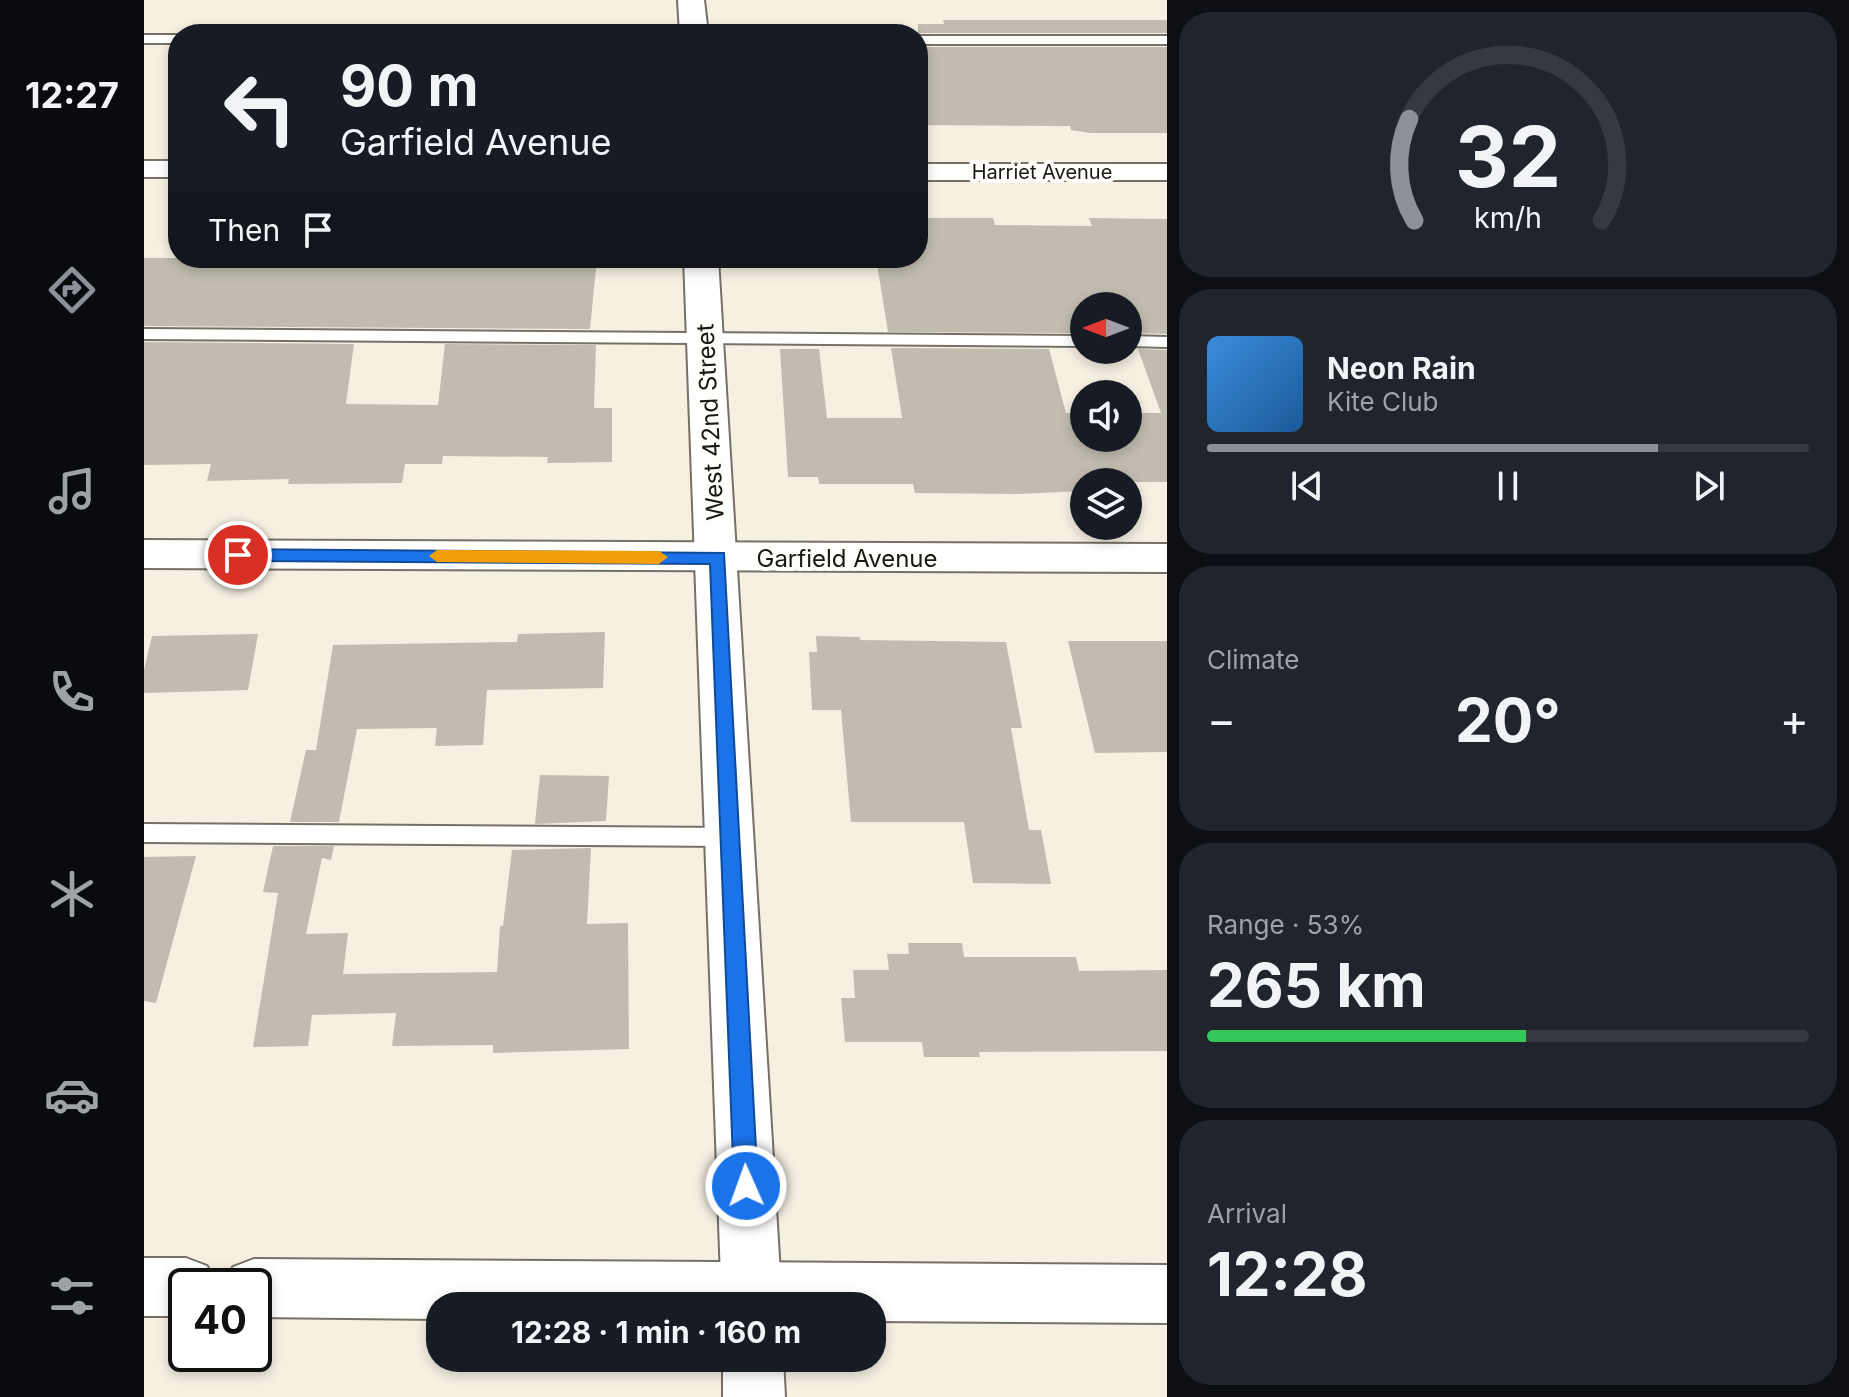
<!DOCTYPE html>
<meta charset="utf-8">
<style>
:root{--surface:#171b24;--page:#20242c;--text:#f1f3f6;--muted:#9ea1a6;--line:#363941;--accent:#8c9099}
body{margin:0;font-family:Inter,sans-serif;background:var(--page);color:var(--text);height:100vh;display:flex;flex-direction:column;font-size:30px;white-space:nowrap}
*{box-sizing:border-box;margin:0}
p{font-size:26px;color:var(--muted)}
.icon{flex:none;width:44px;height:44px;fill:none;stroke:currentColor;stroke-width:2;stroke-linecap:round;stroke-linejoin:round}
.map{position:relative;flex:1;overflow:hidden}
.sheet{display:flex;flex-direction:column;gap:12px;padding:12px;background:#0d0f14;width:682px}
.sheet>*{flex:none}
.top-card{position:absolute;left:24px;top:24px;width:760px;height:244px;border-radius:32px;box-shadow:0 4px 12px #0003;background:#171b24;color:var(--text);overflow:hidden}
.needle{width:52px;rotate:270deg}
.fabs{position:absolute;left:926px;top:292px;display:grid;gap:16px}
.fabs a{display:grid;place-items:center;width:72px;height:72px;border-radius:50%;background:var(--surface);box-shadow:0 4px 12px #0003;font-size:40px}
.speed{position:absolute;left:24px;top:1268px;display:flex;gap:16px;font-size:40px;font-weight:700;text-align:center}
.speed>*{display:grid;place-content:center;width:104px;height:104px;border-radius:50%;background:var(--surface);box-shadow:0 4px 12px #0003;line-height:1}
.speed .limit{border:4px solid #111;border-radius:12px;background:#fff;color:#111}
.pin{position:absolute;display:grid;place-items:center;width:68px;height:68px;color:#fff;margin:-34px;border:4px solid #fff;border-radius:50%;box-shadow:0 2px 8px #0007}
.me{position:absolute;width:88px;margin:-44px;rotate:358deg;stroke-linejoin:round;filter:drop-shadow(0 0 6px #0008)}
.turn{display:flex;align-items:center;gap:28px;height:168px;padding:0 40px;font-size:36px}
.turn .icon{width:104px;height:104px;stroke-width:2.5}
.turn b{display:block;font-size:56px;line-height:68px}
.then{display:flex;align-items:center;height:76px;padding:0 40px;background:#0003;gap:16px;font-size:30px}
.big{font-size:60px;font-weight:700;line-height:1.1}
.sheet .widget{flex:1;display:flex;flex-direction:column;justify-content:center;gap:12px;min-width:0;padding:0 28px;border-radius:32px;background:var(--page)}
.sheet .dial{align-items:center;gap:0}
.dial svg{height:208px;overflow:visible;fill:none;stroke:var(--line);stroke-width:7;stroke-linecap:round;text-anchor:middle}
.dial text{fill:var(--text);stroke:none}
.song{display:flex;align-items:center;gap:24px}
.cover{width:96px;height:96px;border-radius:12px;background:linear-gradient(135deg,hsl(210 70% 55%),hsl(210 70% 35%))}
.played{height:8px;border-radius:4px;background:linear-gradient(90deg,var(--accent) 75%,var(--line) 75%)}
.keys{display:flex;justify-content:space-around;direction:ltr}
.heat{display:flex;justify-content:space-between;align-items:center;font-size:44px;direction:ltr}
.charge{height:12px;border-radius:6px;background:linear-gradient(90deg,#34c759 53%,var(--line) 0)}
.trip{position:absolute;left:282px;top:1292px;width:460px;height:80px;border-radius:32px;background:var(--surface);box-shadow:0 4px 12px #0003;font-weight:700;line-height:80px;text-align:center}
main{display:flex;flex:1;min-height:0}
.menu{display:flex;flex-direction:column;width:144px;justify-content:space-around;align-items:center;background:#090b0e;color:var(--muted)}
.menu .icon{width:56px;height:56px}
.menu .selected{color:var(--accent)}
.menu b{font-size:36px;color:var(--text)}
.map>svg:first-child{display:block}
</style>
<main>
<nav class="menu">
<b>12:27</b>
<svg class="icon selected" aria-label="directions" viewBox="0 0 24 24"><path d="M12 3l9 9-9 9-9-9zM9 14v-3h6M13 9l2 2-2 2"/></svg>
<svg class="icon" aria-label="music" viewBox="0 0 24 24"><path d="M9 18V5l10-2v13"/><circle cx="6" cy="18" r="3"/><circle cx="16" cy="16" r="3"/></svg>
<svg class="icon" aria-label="phone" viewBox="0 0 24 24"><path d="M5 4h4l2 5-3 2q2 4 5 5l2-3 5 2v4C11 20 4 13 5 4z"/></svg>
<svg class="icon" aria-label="climate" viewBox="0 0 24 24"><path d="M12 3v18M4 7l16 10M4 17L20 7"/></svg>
<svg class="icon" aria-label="car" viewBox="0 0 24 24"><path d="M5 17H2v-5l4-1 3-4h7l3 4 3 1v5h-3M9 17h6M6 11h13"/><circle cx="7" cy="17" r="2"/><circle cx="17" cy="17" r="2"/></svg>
<svg class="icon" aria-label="filters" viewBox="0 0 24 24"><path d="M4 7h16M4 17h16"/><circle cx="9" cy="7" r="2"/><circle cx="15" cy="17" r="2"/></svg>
</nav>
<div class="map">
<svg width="1023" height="1397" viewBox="0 0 1023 1397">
<rect width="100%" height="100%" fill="#f6f0e3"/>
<path fill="#c1bcaf" d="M 799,20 L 1023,20 L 1023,33 L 774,33 L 774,24 L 800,24 Z
M 774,47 L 1023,47 L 1023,133 L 946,133 L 927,130 L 926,126 L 774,125 Z
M 774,218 L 849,218 L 851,225 L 948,226 L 945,218 L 1023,219 L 1023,334 L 984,333 L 984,306 L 940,306 L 940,333 L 744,332 L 732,258 L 774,258 Z
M 0,258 L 453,258 L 446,329 L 0,326 Z
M 0,342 L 210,344 L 202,404 L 294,405 L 301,344 L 452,345 L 450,408 L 468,408 L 468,462 L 403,463 L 404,457 L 299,456 L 298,464 L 261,464 L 258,483 L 144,484 L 145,479 L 63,481 L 67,464 L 0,465 Z
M 747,348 L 905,349 L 922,413 L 940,413 L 940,438 L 984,438 L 984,413 L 1017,413 L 994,349 L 1023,350 L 1023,482 L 940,482 L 940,491 L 874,494 L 771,493 L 769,484 L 675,484 L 674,477 L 644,477 L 636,349 L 675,349 L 683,418 L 758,418 Z
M 461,632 L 459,688 L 343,690 L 339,745 L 291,746 L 293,728 L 213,729 L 195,822 L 146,822 L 162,750 L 172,750 L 189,645 L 373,642 L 374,634 Z
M 114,634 L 104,690 L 0,693 L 0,670 L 8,636 Z
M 672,636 L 716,637 L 716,640 L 862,642 L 878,728 L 867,728 L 885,830 L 897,830 L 907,884 L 829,883 L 820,822 L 707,822 L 697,710 L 668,710 L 665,652 L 673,652 Z
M 924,641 L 1023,641 L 1023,752 L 951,753 Z
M 396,775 L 465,776 L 462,821 L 391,824 Z
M 129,846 L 190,846 L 187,860 L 178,858 L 162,934 L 204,933 L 199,974 L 353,972 L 356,926 L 359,926 L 368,850 L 447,848 L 443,924 L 484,923 L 485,1049 L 349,1053 L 349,1045 L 248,1046 L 252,1013 L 168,1015 L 164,1046 L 109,1047 L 134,893 L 119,892 Z
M 52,856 L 12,1003 L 0,1001 L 0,857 Z
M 764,943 L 818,943 L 820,957 L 932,957 L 935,971 L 1023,970 L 1023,1051 L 835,1052 L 836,1057 L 780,1057 L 778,1042 L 701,1042 L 697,998 L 711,998 L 709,970 L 745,970 L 743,954 L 765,954 Z"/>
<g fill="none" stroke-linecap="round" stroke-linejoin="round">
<g stroke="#767065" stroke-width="4">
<path id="service" d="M 0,35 L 34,35 L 34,43 L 0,43 Z
M 774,36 L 1023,36 L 1023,44 L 774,44 Z
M 0,329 L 940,336 L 940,346 L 0,339 Z
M 984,336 L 1023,337 L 1023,347 L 984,346 Z
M 0,824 L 585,828 L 593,830 L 596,837 L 593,844 L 585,846 L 0,842 Z"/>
</g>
<g stroke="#767065" stroke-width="4">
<path id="minor" d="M 0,161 L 34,161 L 34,177 L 0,177 Z
M 774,164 L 1023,164 L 1023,180 L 774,180 Z
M 0,540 L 1023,544 L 1023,572 L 0,568 Z"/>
</g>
<g stroke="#767065" stroke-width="4">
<path id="tertiary" d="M 534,0 L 560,0 L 564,34 L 536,34 Z
M 540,258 L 574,258 L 638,1306 L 578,1306 Z
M 579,1358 L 639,1358 L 641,1397 L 579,1397 Z"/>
</g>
<g stroke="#767065" stroke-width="4">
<path id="secondary" d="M 0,1258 L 42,1258 L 63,1266 L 71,1286 L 42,1286 L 42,1316 L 0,1316 Z
M 110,1259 L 1023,1265 L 1023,1323 L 728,1321 L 728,1306 L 296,1306 L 296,1319 L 110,1317 L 110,1286 L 82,1286 L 89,1267 Z"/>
</g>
<use href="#service" fill="#fff" fill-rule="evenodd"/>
<use href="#minor" fill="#fff" fill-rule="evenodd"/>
<use href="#tertiary" fill="#fff" fill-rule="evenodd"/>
<use href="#secondary" fill="#fff" fill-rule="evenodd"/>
</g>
<path fill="#1a73e8" stroke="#114b97" stroke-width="2" d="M 94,549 L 580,553 L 614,1186 L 610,1194 L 602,1198 L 594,1194 L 590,1186 L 566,564 L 94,561 L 86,555 Z"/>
<path fill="#f59e0b" d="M 293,550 L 515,551 L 524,557 L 515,564 L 293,562 L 285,556 Z"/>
<g text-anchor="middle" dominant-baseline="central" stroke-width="8" stroke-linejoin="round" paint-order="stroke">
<g font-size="20" fill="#1a1814" stroke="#fffefb">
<text x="898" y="172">Harriet Avenue</text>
</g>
<g font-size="24" fill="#1a1814" stroke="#fffefb">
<text transform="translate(566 422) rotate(-93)">West 42nd Street</text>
<text x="703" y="558">Garfield Avenue</text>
</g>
</g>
</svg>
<div class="fabs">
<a><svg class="needle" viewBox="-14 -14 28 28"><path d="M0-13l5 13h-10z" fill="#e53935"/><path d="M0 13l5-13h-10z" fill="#9ea1a6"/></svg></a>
<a><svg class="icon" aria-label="sound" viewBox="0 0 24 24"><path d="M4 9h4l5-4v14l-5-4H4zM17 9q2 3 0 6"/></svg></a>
<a><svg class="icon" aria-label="layers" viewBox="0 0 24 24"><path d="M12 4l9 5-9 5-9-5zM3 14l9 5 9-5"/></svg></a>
</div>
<div class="speed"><div class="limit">40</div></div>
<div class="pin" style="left:94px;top:555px;background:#d93025"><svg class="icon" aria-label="arrive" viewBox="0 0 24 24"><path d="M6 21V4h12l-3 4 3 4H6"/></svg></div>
<svg class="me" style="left:602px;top:1186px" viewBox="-20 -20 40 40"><circle r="17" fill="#1a73e8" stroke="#fff" stroke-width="3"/><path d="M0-11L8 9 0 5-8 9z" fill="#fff"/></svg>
<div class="trip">12:28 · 1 min · 160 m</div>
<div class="top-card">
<div class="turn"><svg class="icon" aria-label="left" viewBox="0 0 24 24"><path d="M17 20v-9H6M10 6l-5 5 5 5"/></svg><div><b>90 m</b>Garfield Avenue</div></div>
<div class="then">Then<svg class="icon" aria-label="arrive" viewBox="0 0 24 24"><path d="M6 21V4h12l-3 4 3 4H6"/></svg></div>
</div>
</div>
<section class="sheet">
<div class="widget dial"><svg viewBox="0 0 100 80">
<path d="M14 69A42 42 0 1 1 86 69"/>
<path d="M14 69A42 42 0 0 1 12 30" stroke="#8c9099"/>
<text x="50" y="56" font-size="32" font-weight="700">32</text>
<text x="50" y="72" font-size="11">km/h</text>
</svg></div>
<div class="widget">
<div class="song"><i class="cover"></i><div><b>Neon Rain</b><p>Kite Club</p></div></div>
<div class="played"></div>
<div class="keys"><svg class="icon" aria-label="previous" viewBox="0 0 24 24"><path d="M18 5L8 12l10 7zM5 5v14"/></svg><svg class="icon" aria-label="pause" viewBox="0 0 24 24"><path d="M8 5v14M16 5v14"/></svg><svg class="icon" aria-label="next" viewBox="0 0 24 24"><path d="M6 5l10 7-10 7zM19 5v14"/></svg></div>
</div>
<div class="widget"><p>Climate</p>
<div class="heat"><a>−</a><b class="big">20°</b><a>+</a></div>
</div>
<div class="widget"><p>Range · 53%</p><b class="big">265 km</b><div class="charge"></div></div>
<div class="widget"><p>Arrival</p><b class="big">12:28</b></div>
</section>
</main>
